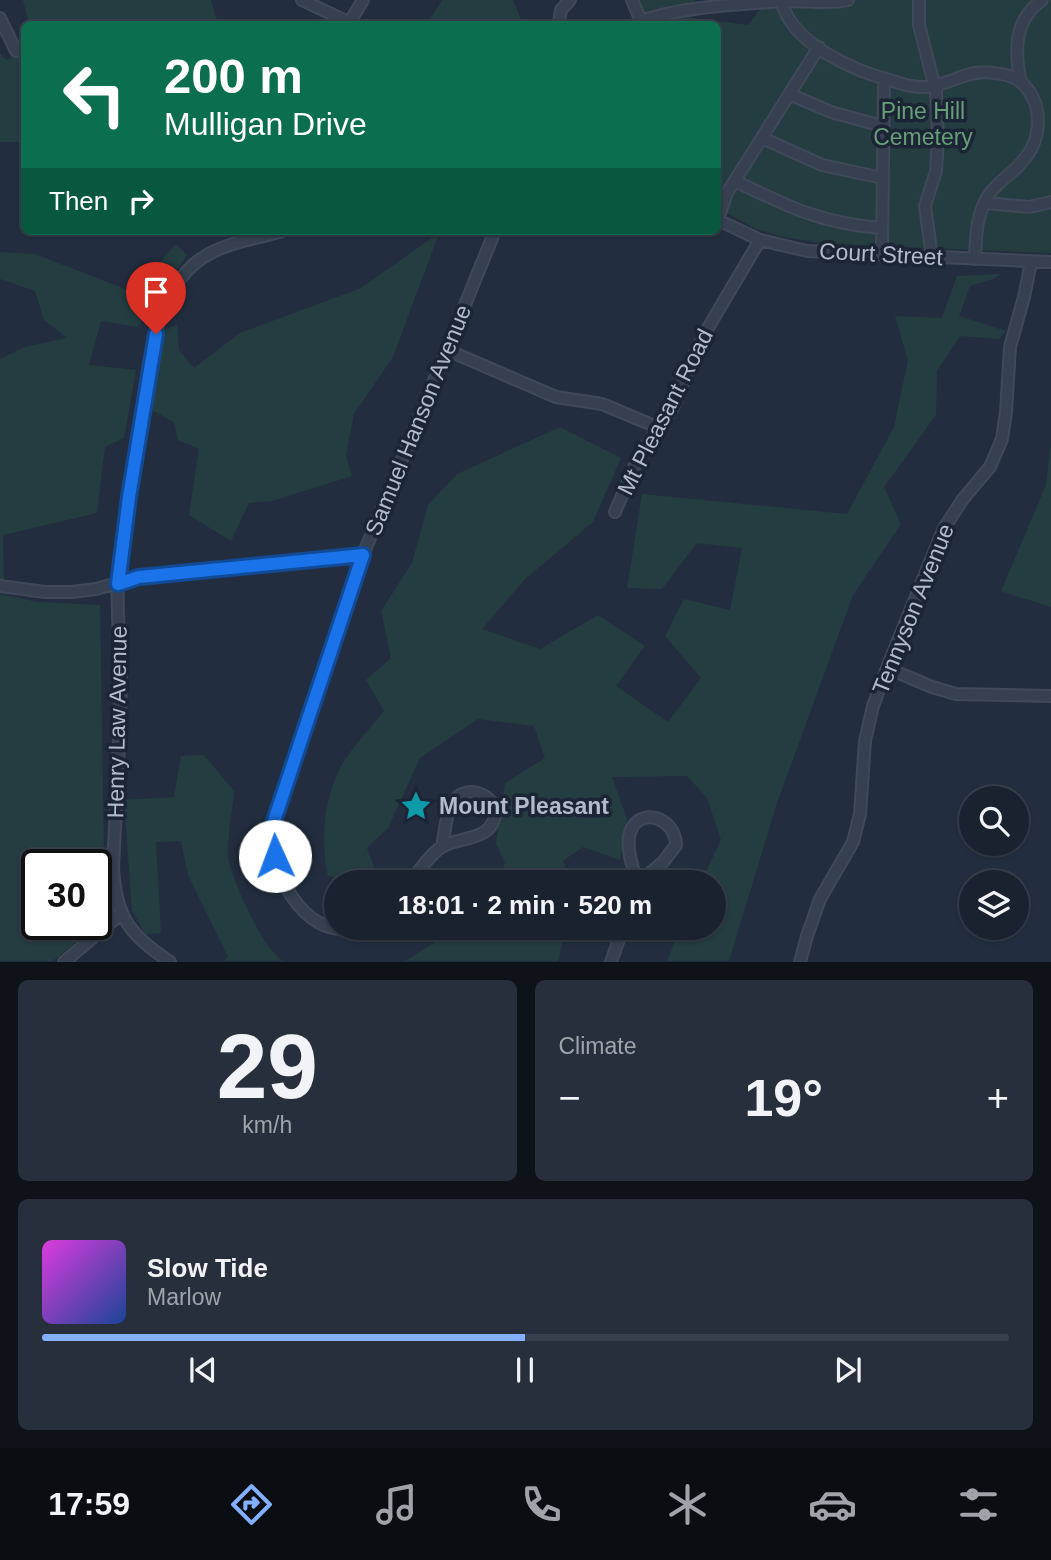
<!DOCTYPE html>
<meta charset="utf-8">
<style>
:root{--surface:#1a2230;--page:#272f3c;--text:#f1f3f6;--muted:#9fa4ab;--line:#383f4c;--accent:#83afff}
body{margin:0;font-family:Helvetica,sans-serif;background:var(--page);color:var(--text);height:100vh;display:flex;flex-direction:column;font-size:26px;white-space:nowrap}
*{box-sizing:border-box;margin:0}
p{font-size:23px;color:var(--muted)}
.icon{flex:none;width:38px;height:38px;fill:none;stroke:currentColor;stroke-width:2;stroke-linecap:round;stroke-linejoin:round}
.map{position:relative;height:962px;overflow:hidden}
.details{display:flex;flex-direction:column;gap:18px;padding:18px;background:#0e131a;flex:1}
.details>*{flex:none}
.hud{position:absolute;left:21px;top:21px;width:700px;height:214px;border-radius:10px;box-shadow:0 2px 5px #0004,0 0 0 2px var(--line);background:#0b6e4f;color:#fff;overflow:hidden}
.controls{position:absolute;left:959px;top:786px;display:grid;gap:14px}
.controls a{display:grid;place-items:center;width:70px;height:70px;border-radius:50%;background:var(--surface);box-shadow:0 2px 5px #0004,0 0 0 2px var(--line);font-size:35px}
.speed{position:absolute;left:21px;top:849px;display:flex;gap:14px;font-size:35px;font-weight:700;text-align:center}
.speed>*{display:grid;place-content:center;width:91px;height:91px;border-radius:50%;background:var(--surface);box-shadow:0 2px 5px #0004,0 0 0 2px var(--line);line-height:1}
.speed .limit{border:4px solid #111;border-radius:10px;background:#fff;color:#111}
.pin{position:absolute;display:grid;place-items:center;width:60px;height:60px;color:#fff;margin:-72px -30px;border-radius:50% 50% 50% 0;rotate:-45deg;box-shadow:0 0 7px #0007}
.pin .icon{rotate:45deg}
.me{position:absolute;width:77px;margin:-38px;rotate:358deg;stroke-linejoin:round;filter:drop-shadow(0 0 5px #0008)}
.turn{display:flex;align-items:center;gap:24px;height:147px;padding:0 28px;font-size:32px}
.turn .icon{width:91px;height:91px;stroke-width:2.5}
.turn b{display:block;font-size:49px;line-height:60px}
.then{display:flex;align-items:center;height:66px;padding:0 28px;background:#0003;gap:14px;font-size:26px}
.big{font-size:52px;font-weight:800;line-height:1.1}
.details .widget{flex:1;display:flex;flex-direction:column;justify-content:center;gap:10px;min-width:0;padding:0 24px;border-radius:10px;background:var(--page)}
.details .dial{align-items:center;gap:0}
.dial b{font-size:91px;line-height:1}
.song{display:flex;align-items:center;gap:21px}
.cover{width:84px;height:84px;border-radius:10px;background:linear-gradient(135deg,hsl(300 70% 55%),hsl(220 70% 35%))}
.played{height:7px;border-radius:4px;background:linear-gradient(90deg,var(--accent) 50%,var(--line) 50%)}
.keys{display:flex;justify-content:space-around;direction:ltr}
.heat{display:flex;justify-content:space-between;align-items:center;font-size:38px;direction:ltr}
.details .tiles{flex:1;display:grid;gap:18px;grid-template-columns:1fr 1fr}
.widget:last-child{grid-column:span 2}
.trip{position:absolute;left:324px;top:870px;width:402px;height:70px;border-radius:35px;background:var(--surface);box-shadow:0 2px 5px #0004,0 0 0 2px var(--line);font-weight:800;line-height:70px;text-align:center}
.tabs{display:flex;height:112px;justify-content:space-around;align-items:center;background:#0a0e13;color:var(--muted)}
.tabs .icon{width:49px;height:49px}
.tabs .on{color:var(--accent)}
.tabs b{font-size:32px;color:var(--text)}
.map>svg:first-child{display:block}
</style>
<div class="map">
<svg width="1051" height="962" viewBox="0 0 1051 962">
<rect width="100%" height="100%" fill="#222e40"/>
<path fill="#243d41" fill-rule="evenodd" d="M 23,0 L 211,0 L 218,24 L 29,24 Z
M 442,0 L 513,0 L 523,24 L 427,24 Z
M 638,0 L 695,0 L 692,18 L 748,25 L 767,0 L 1051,0 L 1051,253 L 827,244 L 784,237 L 756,229 L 718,208 L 718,24 L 651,24 Z
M 24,52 L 24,142 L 0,142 L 0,53 L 6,60 Z
M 439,233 L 393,357 L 354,414 L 346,455 L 352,476 L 272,501 L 249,503 L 231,541 L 189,515 L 199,449 L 178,440 L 174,422 L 148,408 L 162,331 L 177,325 L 179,350 L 194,368 L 240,333 L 361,288 Z
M 176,244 L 187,255 L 138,327 L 101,321 L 89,365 L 136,370 L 124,438 L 105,447 L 97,513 L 3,535 L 4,580 L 0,579 L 0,359 L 25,347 L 67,338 L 44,320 L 35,291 L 0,279 L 0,252 L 35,254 L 133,292 Z
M 1000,274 L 993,279 L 970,286 L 959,316 L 1006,331 L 999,339 L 960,336 L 937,371 L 936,415 L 884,487 L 901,524 L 853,595 L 777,803 L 729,961 L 667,961 L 680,928 L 714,928 L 714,882 L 701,882 L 721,840 L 707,798 L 687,776 L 612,777 L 627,819 L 620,860 L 583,847 L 563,861 L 571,882 L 489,882 L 499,880 L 505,863 L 496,843 L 505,783 L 545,758 L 534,726 L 478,719 L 420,758 L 388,828 L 367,848 L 380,882 L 362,882 L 328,876 C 320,841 324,800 340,768 C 351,748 370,729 384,711 L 366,680 L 391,658 L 381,611 L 412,563 L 428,505 L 457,474 L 560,427 L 621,458 L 593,522 L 525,579 L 482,629 L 540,649 L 598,615 L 645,646 L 616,686 L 668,722 L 701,678 L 665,636 L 684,599 L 730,610 L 742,548 L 697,543 L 662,589 L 627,588 L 642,494 L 847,514 L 894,427 L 908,360 L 895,316 L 942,318 L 957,276 Z
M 1051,441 L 1051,607 L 1001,591 L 1046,485 Z
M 0,594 L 38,602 L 100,605 L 105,918 L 53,961 L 0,961 ZM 37,864 L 96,864 L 96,924 L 37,924 Z
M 204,755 L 234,791 C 233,808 225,847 229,862 C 235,886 263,949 283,961 L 224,961 L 228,957 L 188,875 L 181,841 L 156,842 L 161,933 L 145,934 L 132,910 L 124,800 L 174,797 L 181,756 Z
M 449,928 L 579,928 L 565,932 L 558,961 L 405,961 L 444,937 Z"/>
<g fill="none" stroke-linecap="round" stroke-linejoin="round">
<g stroke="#3f4959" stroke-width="14">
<path id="minor" d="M 302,0 L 352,24
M 632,0 L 641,21 C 685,6 736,5 782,1 C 804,0 826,5 848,0
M 781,0 C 791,44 854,71 893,81 C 903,84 914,88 924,87 C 954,86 966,66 1001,74 C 1007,75 1016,78 1021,82 C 1045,104 1042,141 1021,163 C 1012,174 999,181 990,193 C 976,213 976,236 975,259
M 919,0 L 919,25 L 936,92 L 938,137 L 936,171 L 925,206 L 932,257
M 0,18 L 16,51
M 349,23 L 363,0
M 559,24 L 561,10 L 570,0
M 1021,82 C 1014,51 1014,20 1042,0
M 789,94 L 831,112 L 882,126
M 762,138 L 822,165 L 882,178
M 735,181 C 789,207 820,223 881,228
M 985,203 L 1029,207 L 1051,202
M 718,219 L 727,193 L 819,47
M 718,220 L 760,240 L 807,251 L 1051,262
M 882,255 L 884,79
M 447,350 L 556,397 L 602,404 L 657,427
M 615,512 L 640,454 L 673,408 L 693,357 L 705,333 L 760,240
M 0,586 L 45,592 L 72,592 L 96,589 L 139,577 L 363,555
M 887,668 L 932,687 L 956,694 L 1051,696
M 410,882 C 419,871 431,853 443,846 C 458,838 483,840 492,824 C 507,799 466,778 452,804 C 445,816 445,833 442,847
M 637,882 C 633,868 627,852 629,837 C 634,806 675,814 676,845 L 664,861 L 640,882
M 354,928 C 303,940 266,866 273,824 L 363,555 L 495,231
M 64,962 L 121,914
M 170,962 C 130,934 116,919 113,868 C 116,805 120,741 121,678 C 121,647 116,614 118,583 C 123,529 132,474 141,420 C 148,370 152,311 187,271 C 211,244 251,240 283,231
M 611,962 L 623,928
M 800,962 L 807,936 L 820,899 L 853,842 L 860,814 L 865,741 L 873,706 L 887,668 L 944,528 L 963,499 L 990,467 L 1002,439 L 1006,412 L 1010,347 L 1024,297 L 1031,262"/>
</g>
<use href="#minor" stroke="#364050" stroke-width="10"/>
</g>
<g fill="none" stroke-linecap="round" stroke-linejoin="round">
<g stroke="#114b97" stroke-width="18">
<path id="route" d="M 156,334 L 129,497 L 118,584 L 139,577 L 363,555 L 273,824 L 271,834 L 275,856"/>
</g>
<use href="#route" stroke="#1a73e8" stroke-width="12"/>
</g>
<defs>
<g id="sight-bare" transform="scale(2.415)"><path d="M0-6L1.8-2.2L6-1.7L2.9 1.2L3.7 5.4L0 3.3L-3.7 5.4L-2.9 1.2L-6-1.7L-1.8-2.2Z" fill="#0f9aa8" stroke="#1b2535" stroke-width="2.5" paint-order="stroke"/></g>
</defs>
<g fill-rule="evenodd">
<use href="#sight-bare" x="416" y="806"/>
</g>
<g text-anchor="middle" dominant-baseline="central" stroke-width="7" stroke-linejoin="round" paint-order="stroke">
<g font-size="23" fill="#669e75" stroke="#1b2535">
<text x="923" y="111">Pine Hill<tspan x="923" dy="26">Cemetery</tspan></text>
</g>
<g font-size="23" fill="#b2bbcb" stroke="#1b2535">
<text transform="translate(881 254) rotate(3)">Court Street</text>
<text transform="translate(665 412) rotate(-63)">Mt Pleasant Road</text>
<text transform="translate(418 420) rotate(-68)">Samuel Hanson Avenue</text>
<text transform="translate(913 609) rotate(-68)">Tennyson Avenue</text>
<text transform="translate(117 722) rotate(-89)">Henry Law Avenue</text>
</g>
<g font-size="23" font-weight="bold" fill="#b2bbcb" stroke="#1b2535" text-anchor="start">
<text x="439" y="806">Mount Pleasant</text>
</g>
</g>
</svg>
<div class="controls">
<a><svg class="icon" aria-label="search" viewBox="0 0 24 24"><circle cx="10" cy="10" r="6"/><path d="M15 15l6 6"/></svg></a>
<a><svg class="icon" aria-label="layers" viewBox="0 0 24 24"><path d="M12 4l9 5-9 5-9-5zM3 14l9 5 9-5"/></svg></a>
</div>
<div class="speed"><div class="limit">30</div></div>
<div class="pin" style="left:156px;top:334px;background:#d93025"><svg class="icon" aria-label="arrive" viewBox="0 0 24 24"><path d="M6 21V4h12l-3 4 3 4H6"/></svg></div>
<svg class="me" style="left:275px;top:856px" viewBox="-20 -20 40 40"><circle r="19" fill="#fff"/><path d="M0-13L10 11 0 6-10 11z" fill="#1a73e8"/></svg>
<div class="trip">18:01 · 2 min · 520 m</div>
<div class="hud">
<div class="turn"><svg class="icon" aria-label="left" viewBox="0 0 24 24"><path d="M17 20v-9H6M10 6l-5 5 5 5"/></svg><div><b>200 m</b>Mulligan Drive</div></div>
<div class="then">Then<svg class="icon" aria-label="right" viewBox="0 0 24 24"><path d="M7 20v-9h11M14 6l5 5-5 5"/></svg></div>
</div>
</div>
<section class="details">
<div class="tiles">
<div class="widget dial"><b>29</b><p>km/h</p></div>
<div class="widget"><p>Climate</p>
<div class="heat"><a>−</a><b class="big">19°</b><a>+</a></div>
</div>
<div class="widget">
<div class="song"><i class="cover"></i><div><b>Slow Tide</b><p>Marlow</p></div></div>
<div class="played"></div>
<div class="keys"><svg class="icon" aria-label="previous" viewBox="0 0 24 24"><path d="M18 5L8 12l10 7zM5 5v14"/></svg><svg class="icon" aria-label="pause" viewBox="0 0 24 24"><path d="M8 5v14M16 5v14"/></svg><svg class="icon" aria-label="next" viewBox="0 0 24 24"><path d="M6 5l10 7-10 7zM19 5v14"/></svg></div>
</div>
</div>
</section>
<nav class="tabs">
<b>17:59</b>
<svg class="icon on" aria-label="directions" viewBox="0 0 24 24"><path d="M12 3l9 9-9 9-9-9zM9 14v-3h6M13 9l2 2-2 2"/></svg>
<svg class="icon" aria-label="music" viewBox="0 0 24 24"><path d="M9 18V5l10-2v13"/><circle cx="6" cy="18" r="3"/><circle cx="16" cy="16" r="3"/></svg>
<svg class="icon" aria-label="phone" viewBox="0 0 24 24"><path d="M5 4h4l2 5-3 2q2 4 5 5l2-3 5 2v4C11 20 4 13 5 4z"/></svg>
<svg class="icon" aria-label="climate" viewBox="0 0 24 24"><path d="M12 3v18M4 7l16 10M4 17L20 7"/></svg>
<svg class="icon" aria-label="car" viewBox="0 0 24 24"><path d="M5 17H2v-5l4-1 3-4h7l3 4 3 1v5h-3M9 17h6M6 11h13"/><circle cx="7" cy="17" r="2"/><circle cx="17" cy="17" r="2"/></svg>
<svg class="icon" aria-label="filters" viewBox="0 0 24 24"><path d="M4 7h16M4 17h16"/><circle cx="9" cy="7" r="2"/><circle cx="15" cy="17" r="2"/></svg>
</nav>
